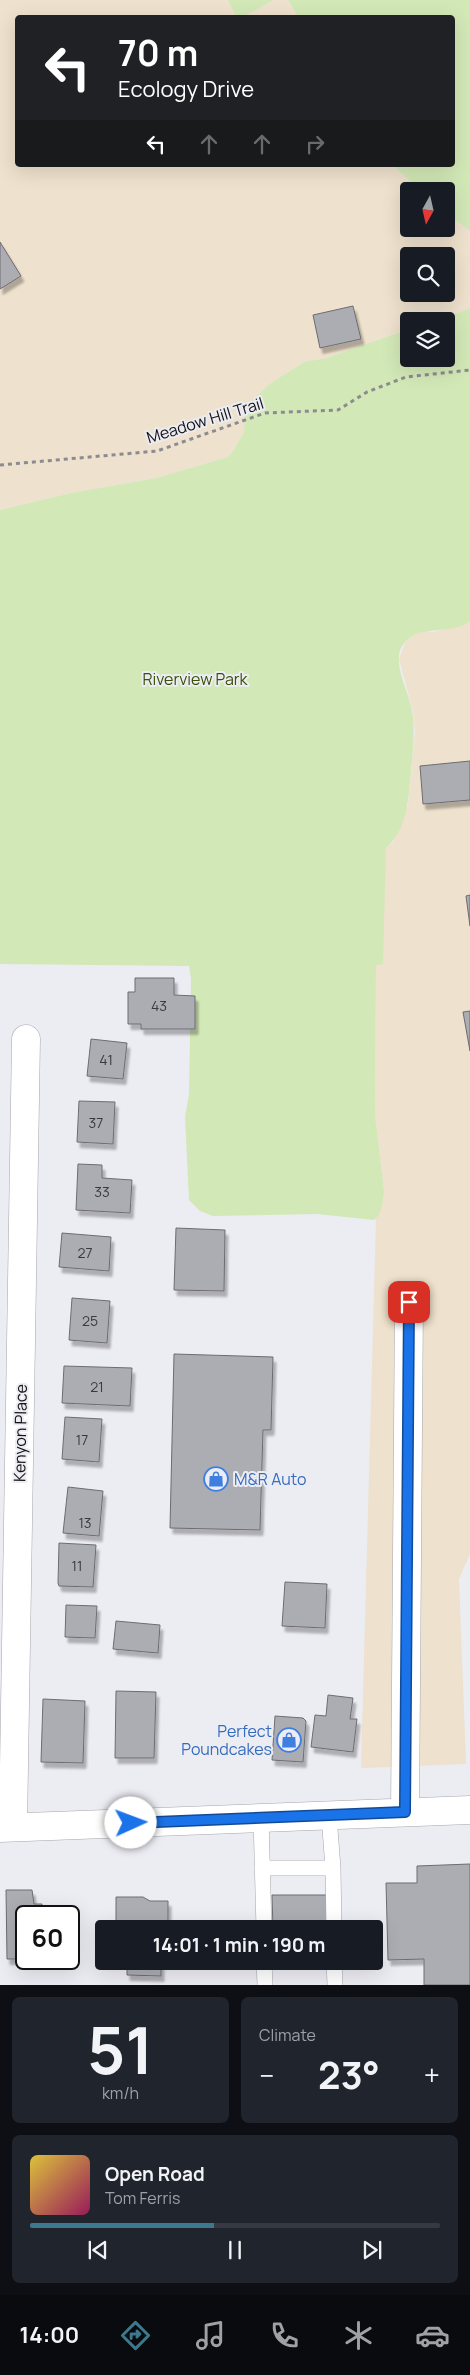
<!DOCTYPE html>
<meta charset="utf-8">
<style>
:root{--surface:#171b24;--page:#20242c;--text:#f1f3f6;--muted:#9ea1a6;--line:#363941;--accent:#3c798f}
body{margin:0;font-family:Manrope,sans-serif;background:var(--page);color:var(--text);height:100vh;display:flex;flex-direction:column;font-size:19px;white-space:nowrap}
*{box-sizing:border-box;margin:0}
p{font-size:16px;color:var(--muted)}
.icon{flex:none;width:28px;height:28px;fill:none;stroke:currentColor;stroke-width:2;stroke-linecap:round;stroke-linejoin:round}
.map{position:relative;height:1985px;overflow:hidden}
.sheet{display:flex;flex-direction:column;gap:12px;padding:12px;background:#0d0f14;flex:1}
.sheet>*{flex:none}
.banner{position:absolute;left:15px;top:15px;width:440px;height:152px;border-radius:5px;box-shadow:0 5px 20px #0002;background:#202124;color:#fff;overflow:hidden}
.needle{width:32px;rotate:188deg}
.buttons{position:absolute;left:400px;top:182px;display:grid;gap:10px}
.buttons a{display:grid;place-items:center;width:55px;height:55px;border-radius:5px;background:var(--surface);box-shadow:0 5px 20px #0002;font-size:25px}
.speed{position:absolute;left:15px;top:1905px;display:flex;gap:10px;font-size:25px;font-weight:700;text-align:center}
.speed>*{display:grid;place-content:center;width:65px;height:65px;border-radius:50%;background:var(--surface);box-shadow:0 5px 20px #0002;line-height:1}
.speed .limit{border:2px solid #111;border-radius:8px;background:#fff;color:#111}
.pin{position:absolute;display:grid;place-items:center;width:42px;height:42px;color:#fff;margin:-21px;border-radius:10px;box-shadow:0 2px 8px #0006}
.me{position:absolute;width:55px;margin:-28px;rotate:88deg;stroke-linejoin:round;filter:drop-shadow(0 0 4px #0008)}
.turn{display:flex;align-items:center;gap:18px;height:105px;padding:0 20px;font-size:22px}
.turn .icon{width:65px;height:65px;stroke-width:2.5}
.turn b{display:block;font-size:35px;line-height:42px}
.lanes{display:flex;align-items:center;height:48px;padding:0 20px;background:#0003;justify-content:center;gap:25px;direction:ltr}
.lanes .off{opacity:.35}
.big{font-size:38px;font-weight:700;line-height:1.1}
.sheet .tile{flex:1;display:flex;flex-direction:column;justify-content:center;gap:8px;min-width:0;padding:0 18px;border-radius:8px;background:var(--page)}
.sheet .dial{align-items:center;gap:0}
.dial b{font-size:65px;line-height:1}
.song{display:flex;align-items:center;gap:15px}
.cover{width:60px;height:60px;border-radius:8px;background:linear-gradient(135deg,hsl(50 70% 55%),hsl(330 70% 35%))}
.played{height:5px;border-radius:2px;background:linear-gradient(90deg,var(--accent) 45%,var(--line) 45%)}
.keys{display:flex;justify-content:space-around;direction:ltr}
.heat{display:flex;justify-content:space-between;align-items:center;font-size:28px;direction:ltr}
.sheet .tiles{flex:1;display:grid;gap:12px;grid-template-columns:1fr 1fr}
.tile:last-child{grid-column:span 2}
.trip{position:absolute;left:95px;top:1920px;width:288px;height:50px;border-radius:5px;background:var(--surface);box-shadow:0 5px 20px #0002;font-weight:700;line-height:50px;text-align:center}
.tabs{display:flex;height:80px;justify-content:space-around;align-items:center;background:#090b0e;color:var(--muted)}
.tabs .icon{width:35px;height:35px}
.tabs .on{color:var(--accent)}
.tabs b{font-size:22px;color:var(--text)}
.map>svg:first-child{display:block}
</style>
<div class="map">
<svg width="470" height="1985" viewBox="0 0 470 1985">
<defs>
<filter id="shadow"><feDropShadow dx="3" dy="5.5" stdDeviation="1" flood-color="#0004"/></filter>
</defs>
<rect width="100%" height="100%" fill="#ececf3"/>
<path fill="#eee1cd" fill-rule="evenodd" d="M 0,0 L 228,0 L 236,17 L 18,18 L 18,165 L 392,165 L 421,191 L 409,191 L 409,229 L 446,229 L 446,213 L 470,231 L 470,308 L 439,321 L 409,321 L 409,329 L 326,358 L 304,362 L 271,383 L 249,403 L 245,412 L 244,432 L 234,450 L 228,457 L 156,478 L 71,493 L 0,510 ZM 409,256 L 446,256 L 446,294 L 409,294 Z
M 274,0 L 288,0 L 298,17 L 241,18 Z
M 470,621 L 470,1554 L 459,1579 L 466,1764 L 361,1768 L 376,1218 L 384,1190 L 375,1115 L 376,964 L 386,848 L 393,842 L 408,805 L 415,733 L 413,711 L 399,659 L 406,640 L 415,634 L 424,631 L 434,632 Z"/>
<path fill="#d3e8b7" d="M 228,0 L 274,0 L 241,18 L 236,17 Z
M 288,0 L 470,0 L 470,231 L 446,213 L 446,191 L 421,191 L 392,165 L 452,165 L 452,18 L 298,17 Z
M 470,308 L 470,621 C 451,636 421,624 406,641 C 388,659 409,690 412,710 C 416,735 412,757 410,782 C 408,805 405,831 386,848 L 383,964 L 376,965 L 375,1115 L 384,1190 C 383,1200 382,1214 374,1220 L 317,1214 L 213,1216 L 200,1211 L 189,1200 L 185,1117 L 189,1094 L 191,979 L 189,966 L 0,964 L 0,510 L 71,493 L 156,478 L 228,457 L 234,450 L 244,432 L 245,412 L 249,403 L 271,383 L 304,362 L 326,358 L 409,329 L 409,359 L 446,359 L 446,321 L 439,321 Z"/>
<path fill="#acadb3" stroke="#6c6c72" filter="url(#shadow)" d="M 0,242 L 21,276 L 0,289 Z
M 353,306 L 361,339 L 320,348 L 313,315 Z
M 470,761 L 470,800 L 423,804 L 420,766 Z
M 470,895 L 470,926 L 466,896 Z
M 135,978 L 174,978 L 174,995 L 195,996 L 195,1029 L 141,1029 L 141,1024 L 128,1024 L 128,992 L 135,992 Z
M 470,1011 L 470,1051 L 463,1012 Z
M 91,1039 L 127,1043 L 123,1079 L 87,1076 Z
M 79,1101 L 115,1102 L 113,1144 L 77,1142 Z
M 78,1164 L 102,1165 L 102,1178 L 132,1180 L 130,1213 L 76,1210 Z
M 176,1228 L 225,1230 L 224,1291 L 174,1290 Z
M 62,1233 L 111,1237 L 109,1271 L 59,1267 Z
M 72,1298 L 110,1301 L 107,1343 L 69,1340 Z
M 174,1354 L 273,1357 L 271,1430 L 263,1430 L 260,1530 L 170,1528 Z
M 64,1366 L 132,1368 L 130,1406 L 62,1403 Z
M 65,1417 L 102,1419 L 99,1462 L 62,1459 Z
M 68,1487 L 103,1491 L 99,1536 L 63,1533 Z
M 59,1543 L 96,1545 L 93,1587 L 59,1586 L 58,1583 Z
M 285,1582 L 327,1584 L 325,1628 L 282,1626 Z
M 66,1605 L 97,1606 L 95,1638 L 65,1637 Z
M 116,1621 L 160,1625 L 158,1653 L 113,1649 Z
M 116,1691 L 156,1692 L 154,1758 L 115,1758 Z
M 328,1695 L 353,1698 L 350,1719 L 357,1719 L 353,1752 L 311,1747 L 315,1715 L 326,1716 Z
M 43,1699 L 85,1701 L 83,1763 L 41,1762 Z
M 275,1716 L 303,1718 L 306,1721 L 303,1762 L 272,1760 Z
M 470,1864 L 470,1985 L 424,1985 L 424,1959 L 388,1960 L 386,1883 L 417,1883 L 417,1866 Z
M 6,1890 L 32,1890 L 34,1904 L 42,1904 L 42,1916 L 26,1916 L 26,1959 L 7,1959 Z
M 272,1895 L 329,1895 L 329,1929 L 273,1929 Z
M 116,1897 L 143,1897 L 150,1901 L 168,1901 L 168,1929 L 116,1929 Z
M 127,1961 L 161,1961 L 161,1976 L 127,1975 Z"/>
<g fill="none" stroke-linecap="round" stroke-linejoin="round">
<g stroke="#a6a6ad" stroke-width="16">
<path id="lane" d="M 261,1818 L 264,1929
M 262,1868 L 333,1868 L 329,1816
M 333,1868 L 334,1929
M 264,1961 L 265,1985
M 334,1961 L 335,1985"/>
</g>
<g stroke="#a6a6ad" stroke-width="29">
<path id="street" d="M 405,1812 L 409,1302
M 13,1827 L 26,1039"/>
</g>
<g stroke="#a6a6ad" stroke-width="29">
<path id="primary" d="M 0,1828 L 470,1810"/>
</g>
<path stroke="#8c8c90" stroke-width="3" stroke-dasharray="4 4" stroke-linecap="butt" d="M 0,465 L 157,451 L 265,413 L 338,410 L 367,392 L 406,377 L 470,370"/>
<use href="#lane" stroke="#fff" stroke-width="15"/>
<use href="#street" stroke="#fff" stroke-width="28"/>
<use href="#primary" stroke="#fff" stroke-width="28"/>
</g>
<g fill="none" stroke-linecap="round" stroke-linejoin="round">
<g stroke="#114b97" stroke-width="12">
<path id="route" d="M 131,1823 L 405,1812 L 409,1302"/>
</g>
<use href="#route" stroke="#1a73e8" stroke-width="9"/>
</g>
<defs>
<g id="shop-ring" transform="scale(1.25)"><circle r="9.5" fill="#ececf3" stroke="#3f7fe0" stroke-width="1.5"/><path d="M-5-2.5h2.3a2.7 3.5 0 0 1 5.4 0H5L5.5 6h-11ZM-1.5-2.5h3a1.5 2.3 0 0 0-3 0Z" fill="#3f7fe0"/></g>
</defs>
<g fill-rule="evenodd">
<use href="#shop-ring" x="216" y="1479"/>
<use href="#shop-ring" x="289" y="1740"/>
</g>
<g text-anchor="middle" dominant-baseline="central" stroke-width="4" stroke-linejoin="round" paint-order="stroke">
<g font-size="14" fill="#393a3c">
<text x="159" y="1005">43</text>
<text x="106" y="1059">41</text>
<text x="96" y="1122">37</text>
<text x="102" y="1191">33</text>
<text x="85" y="1252">27</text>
<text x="90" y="1320">25</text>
<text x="97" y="1386">21</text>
<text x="82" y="1439">17</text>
<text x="85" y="1522">13</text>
<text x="77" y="1565">11</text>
</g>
<g font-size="16" fill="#131315" stroke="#ececf3">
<text transform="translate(205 420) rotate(-17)">Meadow Hill Trail</text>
<text transform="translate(20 1433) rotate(-89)">Kenyon Place</text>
</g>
<g font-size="16" fill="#39500a" stroke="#ececf3">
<text x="195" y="679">Riverview Park</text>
</g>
<g font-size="16" fill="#366cbe" stroke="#ececf3" text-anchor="start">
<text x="234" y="1479">M&amp;R Auto</text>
<text x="272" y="1731" text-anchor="end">Perfect<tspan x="272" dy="18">Poundcakes</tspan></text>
</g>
</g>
</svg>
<div class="buttons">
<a><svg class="needle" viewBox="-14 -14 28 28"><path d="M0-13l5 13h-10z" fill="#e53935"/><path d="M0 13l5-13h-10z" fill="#9ea1a6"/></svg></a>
<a><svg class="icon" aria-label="search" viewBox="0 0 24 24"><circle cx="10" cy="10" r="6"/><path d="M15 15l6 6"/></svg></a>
<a><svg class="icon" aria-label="layers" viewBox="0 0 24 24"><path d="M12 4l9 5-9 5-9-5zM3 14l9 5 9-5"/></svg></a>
</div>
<div class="speed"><div class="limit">60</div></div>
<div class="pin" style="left:409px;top:1302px;background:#d93025"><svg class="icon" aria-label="arrive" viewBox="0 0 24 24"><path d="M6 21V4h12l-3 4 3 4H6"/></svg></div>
<svg class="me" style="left:131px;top:1823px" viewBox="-20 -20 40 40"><circle r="19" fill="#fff"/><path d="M0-13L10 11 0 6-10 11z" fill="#1a73e8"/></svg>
<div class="trip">14:01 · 1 min · 190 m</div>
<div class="banner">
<div class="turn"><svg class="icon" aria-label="left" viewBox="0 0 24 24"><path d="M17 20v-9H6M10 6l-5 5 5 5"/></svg><div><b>70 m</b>Ecology Drive</div></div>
<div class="lanes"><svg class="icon" aria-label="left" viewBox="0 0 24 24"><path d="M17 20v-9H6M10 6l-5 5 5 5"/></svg><svg class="icon off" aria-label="ahead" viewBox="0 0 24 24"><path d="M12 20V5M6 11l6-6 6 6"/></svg><svg class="icon off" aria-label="ahead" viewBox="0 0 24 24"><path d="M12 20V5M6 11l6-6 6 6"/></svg><svg class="icon off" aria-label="right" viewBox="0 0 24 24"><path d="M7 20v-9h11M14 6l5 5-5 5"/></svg></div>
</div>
</div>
<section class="sheet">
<div class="tiles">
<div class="tile dial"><b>51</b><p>km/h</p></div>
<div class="tile"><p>Climate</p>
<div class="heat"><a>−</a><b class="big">23°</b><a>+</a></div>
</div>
<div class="tile">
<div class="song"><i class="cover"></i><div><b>Open Road</b><p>Tom Ferris</p></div></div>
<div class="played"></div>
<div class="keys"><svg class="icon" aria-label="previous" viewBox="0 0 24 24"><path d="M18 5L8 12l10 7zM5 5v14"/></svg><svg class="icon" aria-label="pause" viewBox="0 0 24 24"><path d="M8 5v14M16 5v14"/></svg><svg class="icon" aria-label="next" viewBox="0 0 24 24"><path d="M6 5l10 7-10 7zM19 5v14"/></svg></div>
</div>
</div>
</section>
<nav class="tabs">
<b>14:00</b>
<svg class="icon on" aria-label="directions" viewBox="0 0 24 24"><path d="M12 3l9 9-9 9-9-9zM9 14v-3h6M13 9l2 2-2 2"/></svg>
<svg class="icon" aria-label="music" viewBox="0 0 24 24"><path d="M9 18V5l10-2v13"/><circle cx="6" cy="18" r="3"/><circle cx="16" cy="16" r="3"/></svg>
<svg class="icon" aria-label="phone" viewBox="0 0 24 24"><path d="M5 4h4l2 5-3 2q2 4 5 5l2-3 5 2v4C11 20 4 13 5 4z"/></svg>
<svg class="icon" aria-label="climate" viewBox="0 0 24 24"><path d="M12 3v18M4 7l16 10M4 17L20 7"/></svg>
<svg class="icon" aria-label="car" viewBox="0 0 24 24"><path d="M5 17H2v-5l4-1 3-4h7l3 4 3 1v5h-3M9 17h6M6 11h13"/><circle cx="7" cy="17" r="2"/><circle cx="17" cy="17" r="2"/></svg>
</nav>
